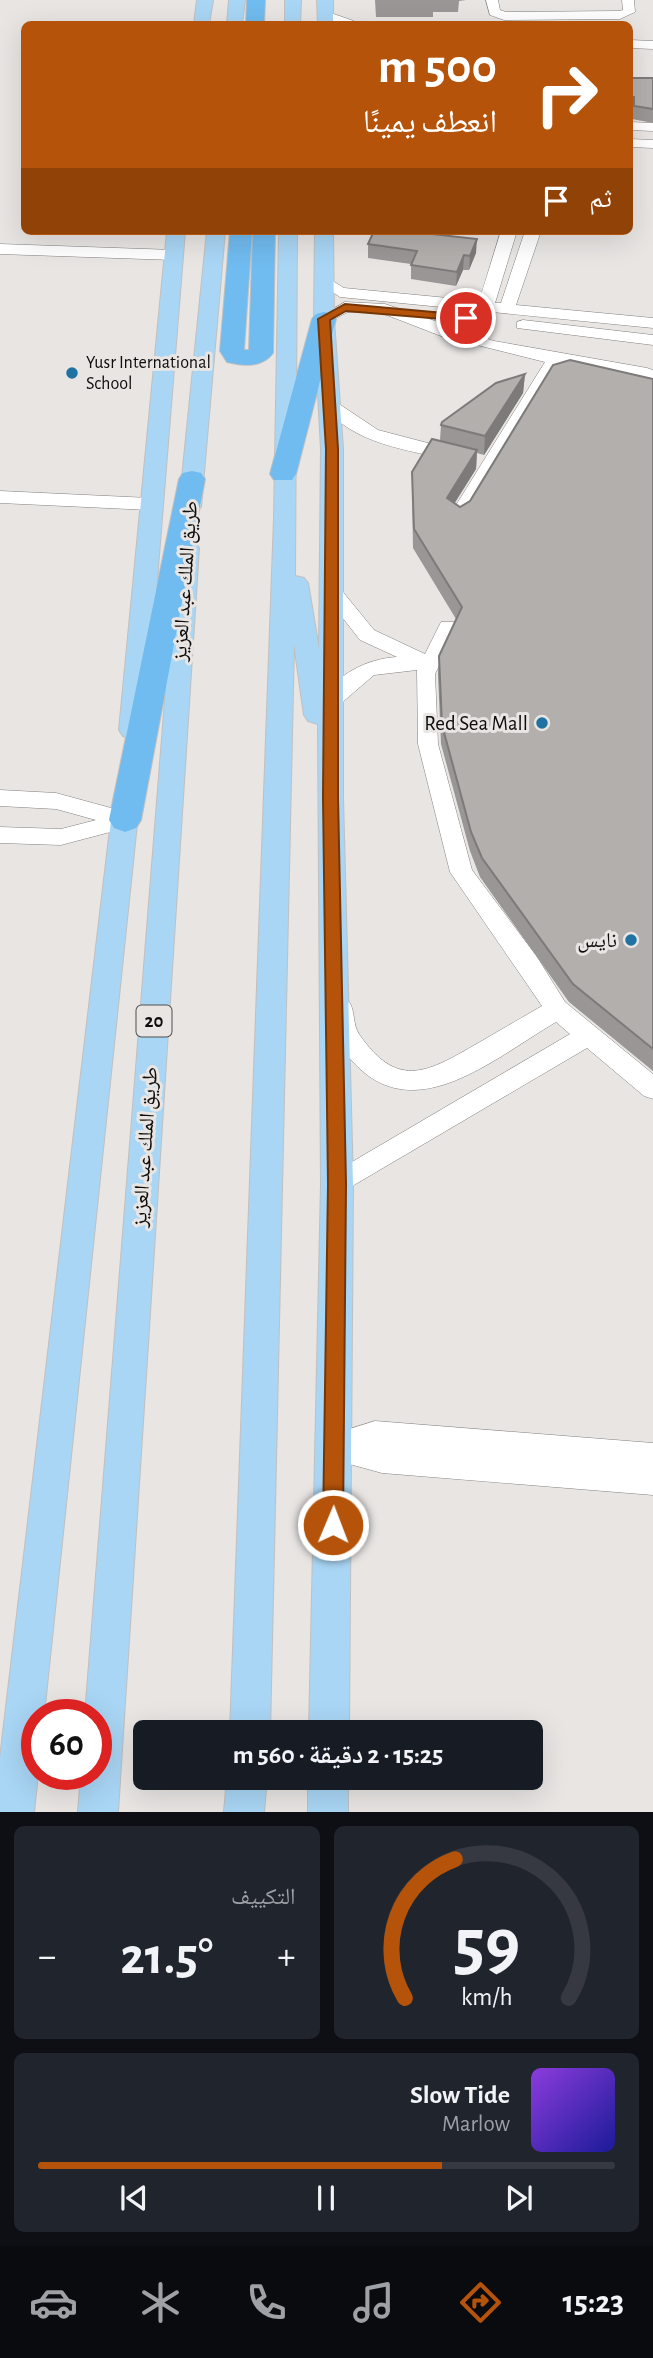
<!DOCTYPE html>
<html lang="ar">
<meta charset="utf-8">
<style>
:root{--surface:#171b24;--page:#20242c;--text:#f1f3f6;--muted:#9ea1a6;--line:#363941;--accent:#b45309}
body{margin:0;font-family:"Alegreya Sans","Noto Naskh Arabic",sans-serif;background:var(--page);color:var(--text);direction:rtl;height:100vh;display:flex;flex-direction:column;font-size:26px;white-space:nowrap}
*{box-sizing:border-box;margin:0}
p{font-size:23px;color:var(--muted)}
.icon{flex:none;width:38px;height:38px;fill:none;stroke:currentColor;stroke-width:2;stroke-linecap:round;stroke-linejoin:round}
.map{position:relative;height:1812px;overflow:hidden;direction:ltr}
.details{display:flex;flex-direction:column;gap:14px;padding:14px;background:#0d0f14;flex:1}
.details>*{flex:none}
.hud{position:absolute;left:21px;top:21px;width:612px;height:214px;border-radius:10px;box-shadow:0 7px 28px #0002;direction:rtl;background:#b45309;color:#fff;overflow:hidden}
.speed{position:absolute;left:21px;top:1699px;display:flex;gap:14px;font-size:35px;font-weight:700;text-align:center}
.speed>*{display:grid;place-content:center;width:91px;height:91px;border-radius:50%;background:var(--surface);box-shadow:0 7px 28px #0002;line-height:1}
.speed .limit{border:10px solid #d22;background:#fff;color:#111}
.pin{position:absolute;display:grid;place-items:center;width:60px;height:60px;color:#fff;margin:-30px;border:4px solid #fff;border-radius:50%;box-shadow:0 2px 7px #0007}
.me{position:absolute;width:77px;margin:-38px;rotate:1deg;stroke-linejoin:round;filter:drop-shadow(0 0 5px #0008)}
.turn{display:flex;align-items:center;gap:24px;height:147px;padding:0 21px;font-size:32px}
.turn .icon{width:91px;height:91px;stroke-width:2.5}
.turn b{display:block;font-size:49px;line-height:60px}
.then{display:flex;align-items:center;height:66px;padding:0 21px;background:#0003;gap:14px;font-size:26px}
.big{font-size:52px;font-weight:700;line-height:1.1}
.details .tile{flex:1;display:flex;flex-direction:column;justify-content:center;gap:10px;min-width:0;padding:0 24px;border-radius:10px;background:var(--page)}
.details .dial{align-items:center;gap:0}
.dial svg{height:182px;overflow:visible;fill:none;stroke:var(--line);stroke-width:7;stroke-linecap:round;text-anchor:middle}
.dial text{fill:var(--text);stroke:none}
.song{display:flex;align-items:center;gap:21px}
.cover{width:84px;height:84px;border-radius:10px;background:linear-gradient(135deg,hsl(270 70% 55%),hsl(240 70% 35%))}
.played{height:7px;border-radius:4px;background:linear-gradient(90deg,var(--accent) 70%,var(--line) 70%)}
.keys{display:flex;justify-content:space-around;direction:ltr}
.heat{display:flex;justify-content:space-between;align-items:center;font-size:38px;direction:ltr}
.details .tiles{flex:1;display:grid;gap:14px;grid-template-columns:1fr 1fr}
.tile:last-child{grid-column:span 2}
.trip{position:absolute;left:133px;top:1720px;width:410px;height:70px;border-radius:10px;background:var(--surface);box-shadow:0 7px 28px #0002;font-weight:700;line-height:70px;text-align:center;direction:rtl}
.menu{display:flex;height:112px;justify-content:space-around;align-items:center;background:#090b0e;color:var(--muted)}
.menu .icon{width:49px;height:49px}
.menu .current{color:var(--accent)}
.menu b{font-size:32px;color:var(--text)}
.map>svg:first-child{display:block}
</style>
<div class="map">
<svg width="653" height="1812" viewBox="0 0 653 1812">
<rect width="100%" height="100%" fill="#e8e5e3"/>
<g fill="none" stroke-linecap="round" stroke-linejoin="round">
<g stroke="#83807e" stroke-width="1">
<path id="minor" d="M 486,0 L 498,0 L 500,10 L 506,12 L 619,11 L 623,10 L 622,0 L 634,0 L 635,12 L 620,19 L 504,20 L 490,15 Z
M 325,11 L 354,21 L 356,24 L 339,24 L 321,18 L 321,12 Z
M 630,40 L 653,41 L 653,49 L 630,48 Z
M 630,122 L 653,123 L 653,131 L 630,130 Z
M 630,139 L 653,140 L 653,148 L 630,147 Z
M 501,231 L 517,231 L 495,303 L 501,303 L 525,231 L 541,231 L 516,305 L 653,318 L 653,328 L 340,297 L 315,280 L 323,275 L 344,288 L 479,301 Z
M 0,244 L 174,250 L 182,255 L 174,260 L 0,254 Z
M 345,302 L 385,304 L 494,341 L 647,368 L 653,370 L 653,380 L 560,364 L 466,518 L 457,524 L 448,518 L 545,362 L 441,336 L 379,312 L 348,312 L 324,324 L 316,319 Z
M 523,320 L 653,335 L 653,345 L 517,328 L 517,322 Z
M 330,398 L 378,430 L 462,452 L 465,456 L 456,461 C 409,450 352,445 321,403 L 324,399 Z
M 0,491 L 150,498 L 159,504 L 150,510 L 0,503 Z
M 331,584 L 338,586 L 374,630 L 425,654 L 441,622 L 455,622 L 458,627 L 435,674 L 438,744 L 472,870 L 537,957 L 565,1002 L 653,1074 L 653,1099 L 644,1096 L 587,1048 L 337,1195 L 328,1192 L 324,1184 L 328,1176 L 570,1034 L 556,1022 C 491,1060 407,1136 345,1052 C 335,1038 325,1020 334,1003 L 342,1000 L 350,1003 C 355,1013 353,1025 359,1034 C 396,1088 425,1074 473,1046 C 496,1033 519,1019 542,1006 L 450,872 L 418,744 L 417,670 L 374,675 L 338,706 L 331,708 L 321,701 C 337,674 366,659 397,657 L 360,640 L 321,590 Z
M 0,790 L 56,793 L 133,814 L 136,820 L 133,826 L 61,845 L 0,843 L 0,827 L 61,829 L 96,820 L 56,809 L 0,806 Z
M 375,1421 L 653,1443 L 653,1495 L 382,1473 L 324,1457 L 320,1447 L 324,1437 Z"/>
</g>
<g stroke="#c0c0c0" stroke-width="2">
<path id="major" d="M 197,0 L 213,0 L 209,24 L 194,24 Z
M 229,0 L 245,0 L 242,24 L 227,24 Z
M 285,0 L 301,0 L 300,24 L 285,24 Z
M 317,0 L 333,0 L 333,24 L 318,24 Z
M 167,231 L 185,231 L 145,730 L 141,736 L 132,739 L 123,736 L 119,730 Z
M 207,231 L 225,231 L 201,507 L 190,514 L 179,507 Z
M 279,231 L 297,231 L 295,576 L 304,578 L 308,583 L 319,649 L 321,449 L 314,319 L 315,231 L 333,231 L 334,319 L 343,449 L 343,797 L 353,1184 L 349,1732 L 309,1732 L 321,1184 L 318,724 L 308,721 L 304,715 L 294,644 L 270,1732 L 230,1732 L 274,518 Z
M 188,541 L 196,543 L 199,548 L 118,1812 L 78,1812 L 81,1774 L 96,1774 L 96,1715 L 85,1715 L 177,548 L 180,543 Z
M 127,785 L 136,788 L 140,795 L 44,1715 L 37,1715 L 38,1774 L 34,1812 L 0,1812 L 0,1758 L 114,795 L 118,788 Z
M 227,1778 L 267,1778 L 264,1812 L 224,1812 Z
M 308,1778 L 348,1778 L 348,1812 L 308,1812 Z"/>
</g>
<g stroke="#c0c0c0" stroke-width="2">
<path id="highway" d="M 247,0 L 265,0 L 264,24 L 246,24 Z
M 230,231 L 252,231 L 244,350 L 249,350 L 253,231 L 275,231 L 273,353 C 262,368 244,366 227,362 L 220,351 Z
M 324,312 L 332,314 L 336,319 L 296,474 L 292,480 L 274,480 L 270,474 L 312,319 L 316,314 Z
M 192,471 L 201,473 L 205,479 L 141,820 L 136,828 L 125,832 L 114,828 L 109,820 L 179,479 L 183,473 Z"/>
</g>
<use href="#minor" fill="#fff" fill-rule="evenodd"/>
<use href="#major" fill="#a9d6f5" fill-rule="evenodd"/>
<use href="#highway" fill="#70bbef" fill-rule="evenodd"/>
</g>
<path fill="#999695" d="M 375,0 L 466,0 L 459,1 L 458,12 L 433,12 L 433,17 L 376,17 Z
M 630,78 L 653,78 L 653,123 L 632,119 L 632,111 L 630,111 Z
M 368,244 L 476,253 L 469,270 L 463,270 L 456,286 L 411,279 L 411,264 L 368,258 Z
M 525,374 L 523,393 L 484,455 L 477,453 L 476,469 L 454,503 L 460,507 L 653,379 L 653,1071 L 569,1002 L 480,877 L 470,851 L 441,744 L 438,675 L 439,656 L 456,619 L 413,548 L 412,491 L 412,472 L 440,440 L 441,425 Z"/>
<path fill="#7d7a79" d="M 477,239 L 476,253 L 469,270 L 470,256 Z
M 464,255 L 463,270 L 456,286 L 457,272 Z
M 525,374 L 523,393 L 484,455 L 485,436 Z
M 477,450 L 476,469 L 446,517 L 447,498 Z"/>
<path fill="#b2afad" stroke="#7d7a79" stroke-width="2" d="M 630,78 L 653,78 L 653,109 L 634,106 L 634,97 L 630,97 Z
M 374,231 L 405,231 L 477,239 L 470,256 L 464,255 L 457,272 L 411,265 L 417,251 L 368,244 Z
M 570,360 L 653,379 L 653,1049 L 573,984 L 482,858 L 471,832 L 442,725 L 439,656 L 462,607 L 414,529 L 412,472 L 432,439 L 477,450 L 447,498 L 460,507 L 470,501 L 553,365 Z
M 525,374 L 485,436 L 441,425 L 442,422 L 496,383 Z"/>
<path fill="#b45309" stroke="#753606" stroke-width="2" d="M 345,304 L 466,315 L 471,318 L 466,321 L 346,311 L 330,320 L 338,449 L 338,797 L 346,1184 L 343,1525 L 340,1532 L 333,1536 L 326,1532 L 323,1525 L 328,1184 L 323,797 L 326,449 L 318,319 Z"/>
<g fill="#2072a3" stroke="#e8e5e3" stroke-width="2.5">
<circle cx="72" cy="373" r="7"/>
<circle cx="542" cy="723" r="7"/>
<circle cx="631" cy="940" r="7"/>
</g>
<g text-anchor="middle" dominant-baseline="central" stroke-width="6" stroke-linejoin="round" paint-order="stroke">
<g font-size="18" fill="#0e0d0c" stroke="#e8e5e3" text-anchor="start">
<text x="86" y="363">Yusr International<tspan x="86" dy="21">School</tspan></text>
</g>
<rect fill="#e8e5e3" stroke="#4f4e4c" stroke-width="2" x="136.5" y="1005.5" width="35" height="31" rx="5"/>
<g font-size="19" font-weight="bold" fill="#0e0d0c">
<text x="154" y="1021">20</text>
</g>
<g font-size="21" fill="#0e0d0c" stroke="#e8e5e3">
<text transform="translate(185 581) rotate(-86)">طريق الملك عبد العزيز</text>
<text transform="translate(145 1147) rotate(-86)">طريق الملك عبد العزيز</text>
</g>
<g font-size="21" fill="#0e0d0c" stroke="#e8e5e3" text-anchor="end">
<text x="528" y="723">Red Sea Mall</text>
<text x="617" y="940">نايس</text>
</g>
</g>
</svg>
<div class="speed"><div class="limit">60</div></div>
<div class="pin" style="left:466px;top:318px;background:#d93025"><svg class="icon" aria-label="arrive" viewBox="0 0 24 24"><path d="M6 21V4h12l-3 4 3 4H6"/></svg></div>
<svg class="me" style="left:333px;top:1525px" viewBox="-20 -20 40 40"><circle r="17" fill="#b45309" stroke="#fff" stroke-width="3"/><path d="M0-11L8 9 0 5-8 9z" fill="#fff"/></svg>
<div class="trip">15:25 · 2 دقيقة · 560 m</div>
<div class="hud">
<div class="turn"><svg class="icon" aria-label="right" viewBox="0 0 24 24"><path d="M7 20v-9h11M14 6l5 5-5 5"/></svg><div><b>500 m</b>انعطف يمينًا</div></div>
<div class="then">ثم<svg class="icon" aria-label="arrive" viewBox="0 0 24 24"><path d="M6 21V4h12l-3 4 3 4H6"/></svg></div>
</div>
</div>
<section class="details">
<div class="tiles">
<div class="tile dial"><svg viewBox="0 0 100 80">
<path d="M14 69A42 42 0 1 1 86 69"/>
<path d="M14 69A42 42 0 0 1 36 8" stroke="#b45309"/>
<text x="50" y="56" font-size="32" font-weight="700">59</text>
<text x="50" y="72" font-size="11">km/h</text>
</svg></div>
<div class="tile"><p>التكييف</p>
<div class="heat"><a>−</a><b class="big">21.5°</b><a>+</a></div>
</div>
<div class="tile">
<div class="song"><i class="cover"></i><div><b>Slow Tide</b><p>Marlow</p></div></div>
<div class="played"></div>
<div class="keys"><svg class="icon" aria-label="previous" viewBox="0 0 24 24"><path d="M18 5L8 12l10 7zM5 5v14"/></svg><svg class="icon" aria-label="pause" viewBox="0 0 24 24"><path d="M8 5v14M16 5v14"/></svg><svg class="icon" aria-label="next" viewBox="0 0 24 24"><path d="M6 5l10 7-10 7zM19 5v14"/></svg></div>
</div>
</div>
</section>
<nav class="menu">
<b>15:23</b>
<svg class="icon current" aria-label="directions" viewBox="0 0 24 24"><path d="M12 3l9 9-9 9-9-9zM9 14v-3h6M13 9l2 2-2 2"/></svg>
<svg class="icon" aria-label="music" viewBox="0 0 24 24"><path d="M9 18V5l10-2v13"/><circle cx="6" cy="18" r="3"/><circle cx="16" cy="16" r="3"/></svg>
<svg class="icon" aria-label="phone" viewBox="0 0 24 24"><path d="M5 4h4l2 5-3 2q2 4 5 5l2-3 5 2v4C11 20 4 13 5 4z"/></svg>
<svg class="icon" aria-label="climate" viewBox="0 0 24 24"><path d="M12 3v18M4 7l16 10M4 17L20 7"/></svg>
<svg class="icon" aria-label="car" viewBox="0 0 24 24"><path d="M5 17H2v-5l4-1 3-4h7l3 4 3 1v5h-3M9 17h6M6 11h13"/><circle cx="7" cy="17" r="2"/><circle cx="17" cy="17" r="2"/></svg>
</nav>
